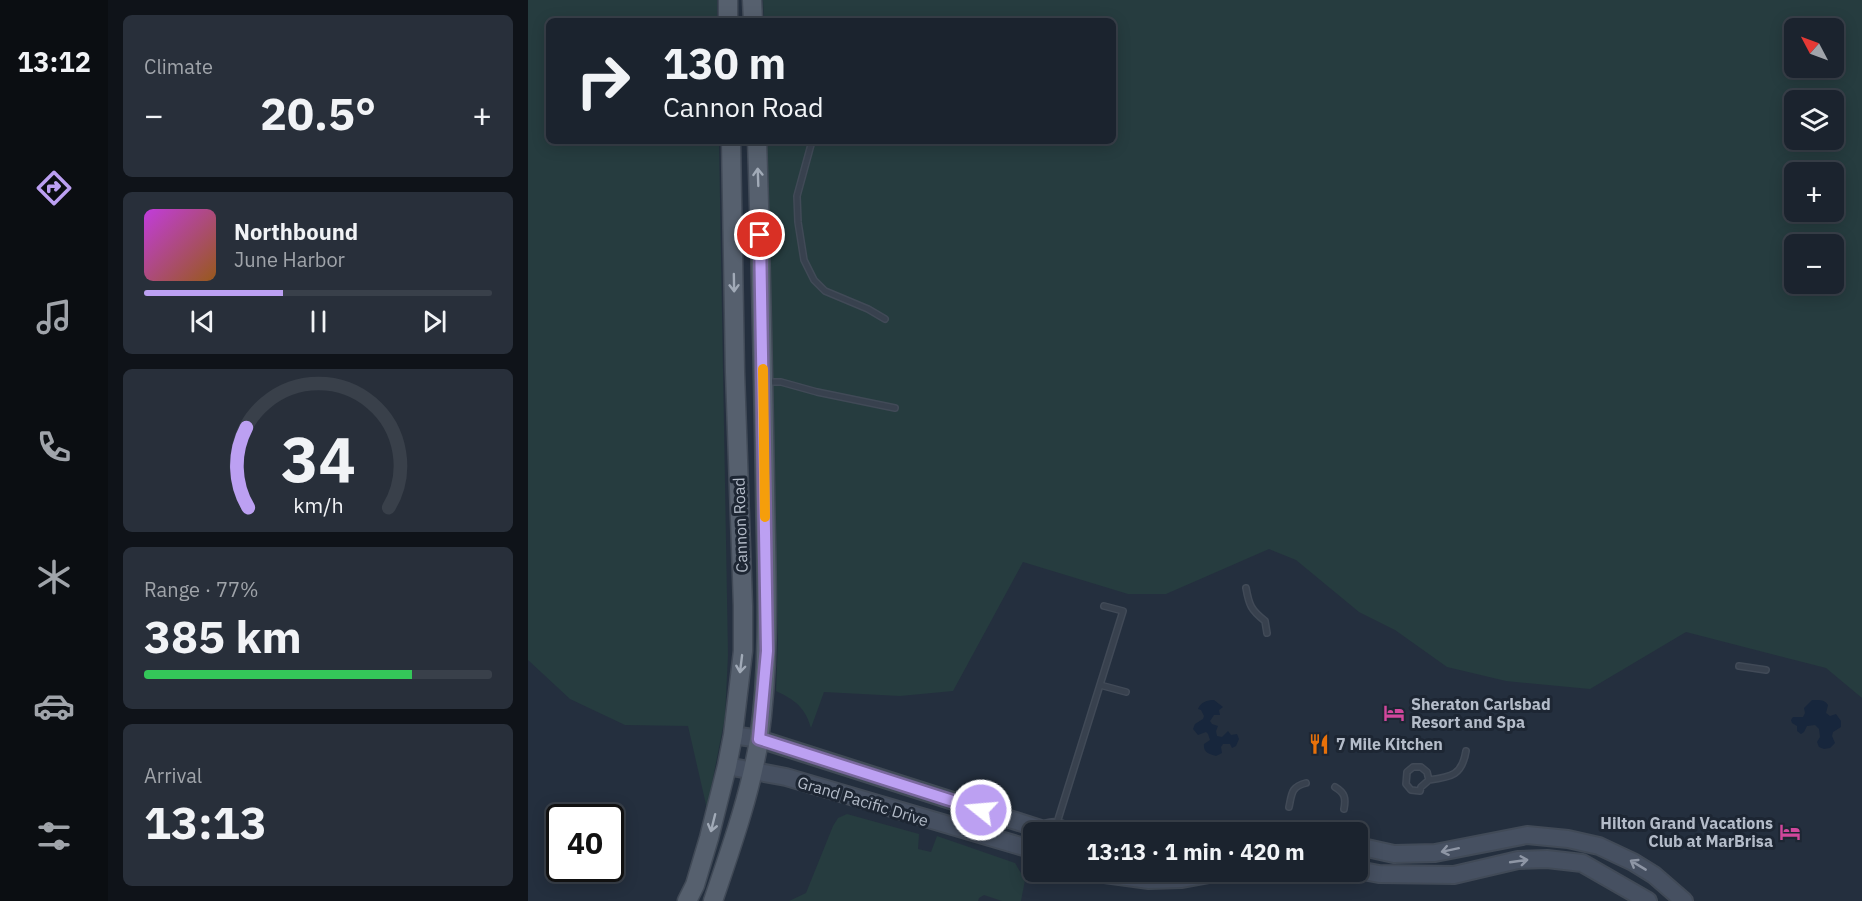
<!DOCTYPE html>
<meta charset="utf-8">
<style>
:root{--surface:#1b232e;--page:#282f3a;--text:#f1f3f6;--muted:#a0a4aa;--line:#39404a;--accent:#bca0f2}
body{margin:0;font-family:"IBM Plex Sans",sans-serif;background:var(--page);color:var(--text);height:100vh;display:flex;flex-direction:column;font-size:22px;white-space:nowrap}
*{box-sizing:border-box;margin:0}
p{font-size:20px;color:var(--muted)}
.icon{flex:none;width:33px;height:33px;fill:none;stroke:currentColor;stroke-width:2;stroke-linecap:round;stroke-linejoin:round}
.map{position:relative;flex:1;overflow:hidden}
.drawer{display:flex;flex-direction:column;gap:15px;padding:15px;background:#0f1319;width:420px}
.drawer>*{flex:none}
.hud{position:absolute;left:18px;top:18px;width:570px;height:126px;border-radius:9px;box-shadow:0 3px 15px #0003,0 0 0 2px var(--line);background:#1b232e;color:var(--text);overflow:hidden}
.needle{width:39px;rotate:311deg}
.fabs{position:absolute;left:1256px;top:18px;display:grid;gap:12px}
.fabs a{display:grid;place-items:center;width:60px;height:60px;border-radius:9px;background:var(--surface);box-shadow:0 3px 15px #0003,0 0 0 2px var(--line);font-size:30px}
.speed{position:absolute;left:18px;top:804px;display:flex;gap:12px;font-size:30px;font-weight:700;text-align:center}
.speed>*{display:grid;place-content:center;width:78px;height:78px;border-radius:50%;background:var(--surface);box-shadow:0 3px 15px #0003,0 0 0 2px var(--line);line-height:1}
.speed .limit{border:3px solid #111;border-radius:9px;background:#fff;color:#111}
.pin{position:absolute;display:grid;place-items:center;width:51px;height:51px;color:#fff;margin:-26px;border:3px solid #fff;border-radius:50%;box-shadow:0 2px 6px #0007}
.me{position:absolute;width:66px;margin:-33px;rotate:287deg;stroke-linejoin:round;filter:drop-shadow(0 0 4px #0008)}
.turn{display:flex;align-items:center;gap:21px;height:126px;padding:0 18px;font-size:27px}
.turn .icon{width:78px;height:78px;stroke-width:2.5}
.turn b{display:block;font-size:42px;line-height:51px}
.big{font-size:45px;font-weight:700;line-height:1.1}
.drawer .tile{flex:1;display:flex;flex-direction:column;justify-content:center;gap:9px;min-width:0;padding:0 21px;border-radius:9px;background:var(--page)}
.drawer .dial{align-items:center;gap:0}
.dial svg{height:156px;overflow:visible;fill:none;stroke:var(--line);stroke-width:7;stroke-linecap:round;text-anchor:middle}
.dial text{fill:var(--text);stroke:none}
.song{display:flex;align-items:center;gap:18px}
.cover{width:72px;height:72px;border-radius:9px;background:linear-gradient(135deg,hsl(290 70% 55%),hsl(30 70% 35%))}
.played{height:6px;border-radius:3px;background:linear-gradient(90deg,var(--accent) 40%,var(--line) 40%)}
.keys{display:flex;justify-content:space-around;direction:ltr}
.heat{display:flex;justify-content:space-between;align-items:center;font-size:33px;direction:ltr}
.charge{height:9px;border-radius:4px;background:linear-gradient(90deg,#34c759 77%,var(--line) 0)}
.trip{position:absolute;left:495px;top:822px;width:345px;height:60px;border-radius:9px;background:var(--surface);box-shadow:0 3px 15px #0003,0 0 0 2px var(--line);font-weight:700;line-height:60px;text-align:center}
main{display:flex;flex:1;min-height:0}
.menu{display:flex;flex-direction:column;width:108px;justify-content:space-around;align-items:center;background:#0b0e12;color:var(--muted)}
.menu .icon{width:42px;height:42px}
.menu .selected{color:var(--accent)}
.menu b{font-size:27px;color:var(--text)}
.map>svg:first-child{display:block}
</style>
<main>
<nav class="menu">
<b>13:12</b>
<svg class="icon selected" aria-label="directions" viewBox="0 0 24 24"><path d="M12 3l9 9-9 9-9-9zM9 14v-3h6M13 9l2 2-2 2"/></svg>
<svg class="icon" aria-label="music" viewBox="0 0 24 24"><path d="M9 18V5l10-2v13"/><circle cx="6" cy="18" r="3"/><circle cx="16" cy="16" r="3"/></svg>
<svg class="icon" aria-label="phone" viewBox="0 0 24 24"><path d="M5 4h4l2 5-3 2q2 4 5 5l2-3 5 2v4C11 20 4 13 5 4z"/></svg>
<svg class="icon" aria-label="climate" viewBox="0 0 24 24"><path d="M12 3v18M4 7l16 10M4 17L20 7"/></svg>
<svg class="icon" aria-label="car" viewBox="0 0 24 24"><path d="M5 17H2v-5l4-1 3-4h7l3 4 3 1v5h-3M9 17h6M6 11h13"/><circle cx="7" cy="17" r="2"/><circle cx="17" cy="17" r="2"/></svg>
<svg class="icon" aria-label="filters" viewBox="0 0 24 24"><path d="M4 7h16M4 17h16"/><circle cx="9" cy="7" r="2"/><circle cx="15" cy="17" r="2"/></svg>
</nav>
<section class="drawer">
<div class="tile"><p>Climate</p>
<div class="heat"><a>−</a><b class="big">20.5°</b><a>+</a></div>
</div>
<div class="tile">
<div class="song"><i class="cover"></i><div><b>Northbound</b><p>June Harbor</p></div></div>
<div class="played"></div>
<div class="keys"><svg class="icon" aria-label="previous" viewBox="0 0 24 24"><path d="M18 5L8 12l10 7zM5 5v14"/></svg><svg class="icon" aria-label="pause" viewBox="0 0 24 24"><path d="M8 5v14M16 5v14"/></svg><svg class="icon" aria-label="next" viewBox="0 0 24 24"><path d="M6 5l10 7-10 7zM19 5v14"/></svg></div>
</div>
<div class="tile dial"><svg viewBox="0 0 100 80">
<path d="M14 69A42 42 0 1 1 86 69"/>
<path d="M14 69A42 42 0 0 1 13 28" stroke="#bca0f2"/>
<text x="50" y="56" font-size="32" font-weight="700">34</text>
<text x="50" y="72" font-size="11">km/h</text>
</svg></div>
<div class="tile"><p>Range · 77%</p><b class="big">385 km</b><div class="charge"></div></div>
<div class="tile"><p>Arrival</p><b class="big">13:13</b></div>
</section>
<div class="map">
<svg width="1334" height="901" viewBox="0 0 1334 901">
<rect width="100%" height="100%" fill="#242f3e"/>
<path fill="#263c3f" fill-rule="evenodd" d="M 0,0 L 189,0 L 189,21 L 21,21 L 21,141 L 191,141 L 200,655 L 197,717 L 179,809 L 160,726 L 97,725 L 42,699 L 0,660 Z
M 235,0 L 1334,0 L 1334,698 L 1298,668 L 1158,632 L 1062,689 L 978,681 L 919,667 L 867,630 L 831,612 L 768,560 L 741,549 L 638,594 L 600,594 L 495,562 L 425,691 L 372,696 L 296,692 L 283,728 C 277,707 267,700 248,691 L 250,640 L 238,141 L 585,141 L 585,21 L 236,21 ZM 1266,28 L 1305,28 L 1305,68 L 1266,68 ZM 1266,100 L 1305,100 L 1305,140 L 1266,140 ZM 1266,172 L 1305,172 L 1305,212 L 1266,212 ZM 1266,244 L 1305,244 L 1305,284 L 1266,284 Z
M 319,814 L 391,834 L 390,849 L 403,852 L 409,836 L 487,863 L 497,880 L 493,901 L 474,901 L 456,895 L 451,898 L 450,901 L 261,901 L 278,893 L 305,826 L 310,818 Z"/>
<path fill="#17263c" d="M 686,700 L 695,707 L 691,710 L 692,715 L 686,715 L 682,721 L 684,724 L 690,726 L 688,731 L 689,736 L 694,737 L 700,731 L 703,735 L 709,734 L 711,739 L 708,746 L 704,748 L 702,744 L 695,744 L 693,747 L 694,753 L 688,756 C 681,754 675,752 676,744 L 682,740 L 680,734 L 678,732 L 670,735 L 665,729 L 667,724 L 675,719 L 676,716 L 673,710 L 670,709 C 673,702 679,700 686,700 Z
M 1284,700 C 1291,700 1296,699 1300,705 L 1298,713 L 1302,716 L 1308,714 L 1313,721 L 1313,727 L 1305,732 L 1304,736 L 1307,743 L 1302,748 L 1296,749 L 1291,747 L 1289,742 L 1292,737 L 1291,729 L 1287,725 L 1279,726 L 1276,732 L 1273,734 L 1269,731 L 1269,726 L 1264,723 L 1263,720 L 1265,717 L 1275,717 L 1277,713 L 1276,708 Z"/>
<g fill="none" stroke-linecap="round" stroke-linejoin="round">
<g stroke="#414a57" stroke-width="8">
<path id="lane" d="M 284,141 L 269,196 L 270,222 L 276,260 L 286,280 L 297,291 L 340,309 L 357,319
M 240,382 L 253,382 L 289,392 L 367,408
M 718,588 C 721,605 723,610 737,621 L 739,633
M 1211,666 L 1238,670
M 572,685 L 598,692
M 885,767 L 893,767 L 899,772 L 901,780 L 893,787 L 892,791 L 883,790 L 878,784 L 879,772 Z
M 901,780 C 924,777 934,775 938,751
M 807,787 C 817,793 818,798 816,809
M 761,807 C 764,793 763,787 778,783
M 528,826 L 595,611 L 576,606"/>
</g>
<g stroke="#414a57" stroke-width="20">
<path id="secondary" d="M 205,735 L 231,739 L 516,830
M 199,766 L 258,777 L 506,850
M 514,832 C 522,826 531,827 539,832
M 830,846 L 866,854 L 907,853 L 999,835 L 1040,839 L 1071,846 L 1105,862 L 1126,875 L 1156,901
M 830,870 L 851,874 L 926,875 L 990,860 L 1019,859 L 1054,863 L 1120,901
M 562,872 L 621,880 L 654,879 L 692,872"/>
</g>
<g stroke="#414a57" stroke-width="21">
<path id="primary" d="M 200,0 L 200,21
M 224,0 L 225,21
M 159,901 L 167,885 L 181,838 L 199,766 L 205,735 L 215,651 L 215,606 L 207,372 L 203,141
M 185,901 C 203,848 222,795 231,740 C 243,656 238,570 237,486 C 235,371 233,256 229,141"/>
</g>
<use href="#lane" stroke="#38414e" stroke-width="5"/>
<use href="#secondary" stroke="#465061" stroke-width="16"/>
<use href="#primary" stroke="#56606e" stroke-width="18"/>
</g>
<defs><path id="oneway-shaft" d="M-6 0H5M1.5-3L5.5 0L1.5 3" fill="none" stroke-width="1.6" stroke-linecap="round" stroke-linejoin="round" transform="scale(1.5)"/></defs>
<g stroke="#a1aab7">
<use href="#oneway-shaft" transform="translate(230 177) rotate(-92)"/>
<use href="#oneway-shaft" transform="translate(206 283) rotate(89)"/>
<use href="#oneway-shaft" transform="translate(213 664) rotate(97)"/>
<use href="#oneway-shaft" transform="translate(185 823) rotate(104)"/>
</g>
<g stroke="#8e96a5">
<use href="#oneway-shaft" transform="translate(922 850) rotate(168)"/>
<use href="#oneway-shaft" transform="translate(991 861) rotate(-8)"/>
<use href="#oneway-shaft" transform="translate(1110 865) rotate(-149)"/>
</g>
<g fill="none" stroke-linecap="round" stroke-linejoin="round">
<g stroke="#7a689d" stroke-width="15">
<path id="route" d="M 232,235 L 239,651 L 231,739 L 453,810"/>
</g>
<use href="#route" stroke="#bca0f2" stroke-width="10"/>
<path stroke="#f59e0b" stroke-width="10" d="M 235,369 L 237,517"/>
</g>
<defs>
<g id="hotel-bare" transform="scale(1.62)"><path d="M-6-4.5h1.5V1H6V5H4.5V3h-9V5H-6ZM-4 0a1.8 1.8 0 1 1 3.6 0ZM.5 0V-2.5h3Q6-2.5 6 0Z" fill="#d1479c" stroke="#1d2633" stroke-width="2.5" paint-order="stroke"/></g>
<g id="restaurant-bare" transform="scale(1.62)"><path d="M-5-6h1v4h1v-4h1v4h1v-4h1v5L-1.5 .5V6h-2V.5L-5-1ZM5-6V6H3V1.5H1.5Q1.5-4 5-6Z" fill="#e8710a" stroke="#1d2633" stroke-width="2.5" paint-order="stroke"/></g>
</defs>
<g fill-rule="evenodd">
<use href="#hotel-bare" x="866" y="713"/>
<use href="#restaurant-bare" x="791" y="744"/>
<use href="#hotel-bare" x="1262" y="832"/>
</g>
<g text-anchor="middle" dominant-baseline="central" stroke-width="6" stroke-linejoin="round" paint-order="stroke">
<g font-size="16" fill="#b4bcc9" stroke="#1d2633">
<text transform="translate(212 525) rotate(-92)">Cannon Road</text>
<text transform="translate(335 801) rotate(17)">Grand Pacific Drive</text>
</g>
<g font-size="16" font-weight="bold" fill="#b4bcc9" stroke="#1d2633" text-anchor="start">
<text x="883" y="704">Sheraton Carlsbad<tspan x="883" dy="18">Resort and Spa</tspan></text>
<text x="808" y="744">7 Mile Kitchen</text>
<text x="1245" y="823" text-anchor="end">Hilton Grand Vacations<tspan x="1245" dy="18">Club at MarBrisa</tspan></text>
</g>
</g>
</svg>
<div class="fabs">
<a><svg class="needle" viewBox="-14 -14 28 28"><path d="M0-13l5 13h-10z" fill="#e53935"/><path d="M0 13l5-13h-10z" fill="#a0a4aa"/></svg></a>
<a><svg class="icon" aria-label="layers" viewBox="0 0 24 24"><path d="M12 4l9 5-9 5-9-5zM3 14l9 5 9-5"/></svg></a>
<a>+</a>
<a>−</a>
</div>
<div class="speed"><div class="limit">40</div></div>
<div class="pin" style="left:232px;top:235px;background:#d93025"><svg class="icon" aria-label="arrive" viewBox="0 0 24 24"><path d="M6 21V4h12l-3 4 3 4H6"/></svg></div>
<svg class="me" style="left:453px;top:810px" viewBox="-20 -20 40 40"><circle r="17" fill="#bca0f2" stroke="#fff" stroke-width="3"/><path d="M0-11L8 9 0 5-8 9z" fill="#fff"/></svg>
<div class="trip">13:13 · 1 min · 420 m</div>
<div class="hud">
<div class="turn"><svg class="icon" aria-label="right" viewBox="0 0 24 24"><path d="M7 20v-9h11M14 6l5 5-5 5"/></svg><div><b>130 m</b>Cannon Road</div></div>
</div>
</div>
</main>
